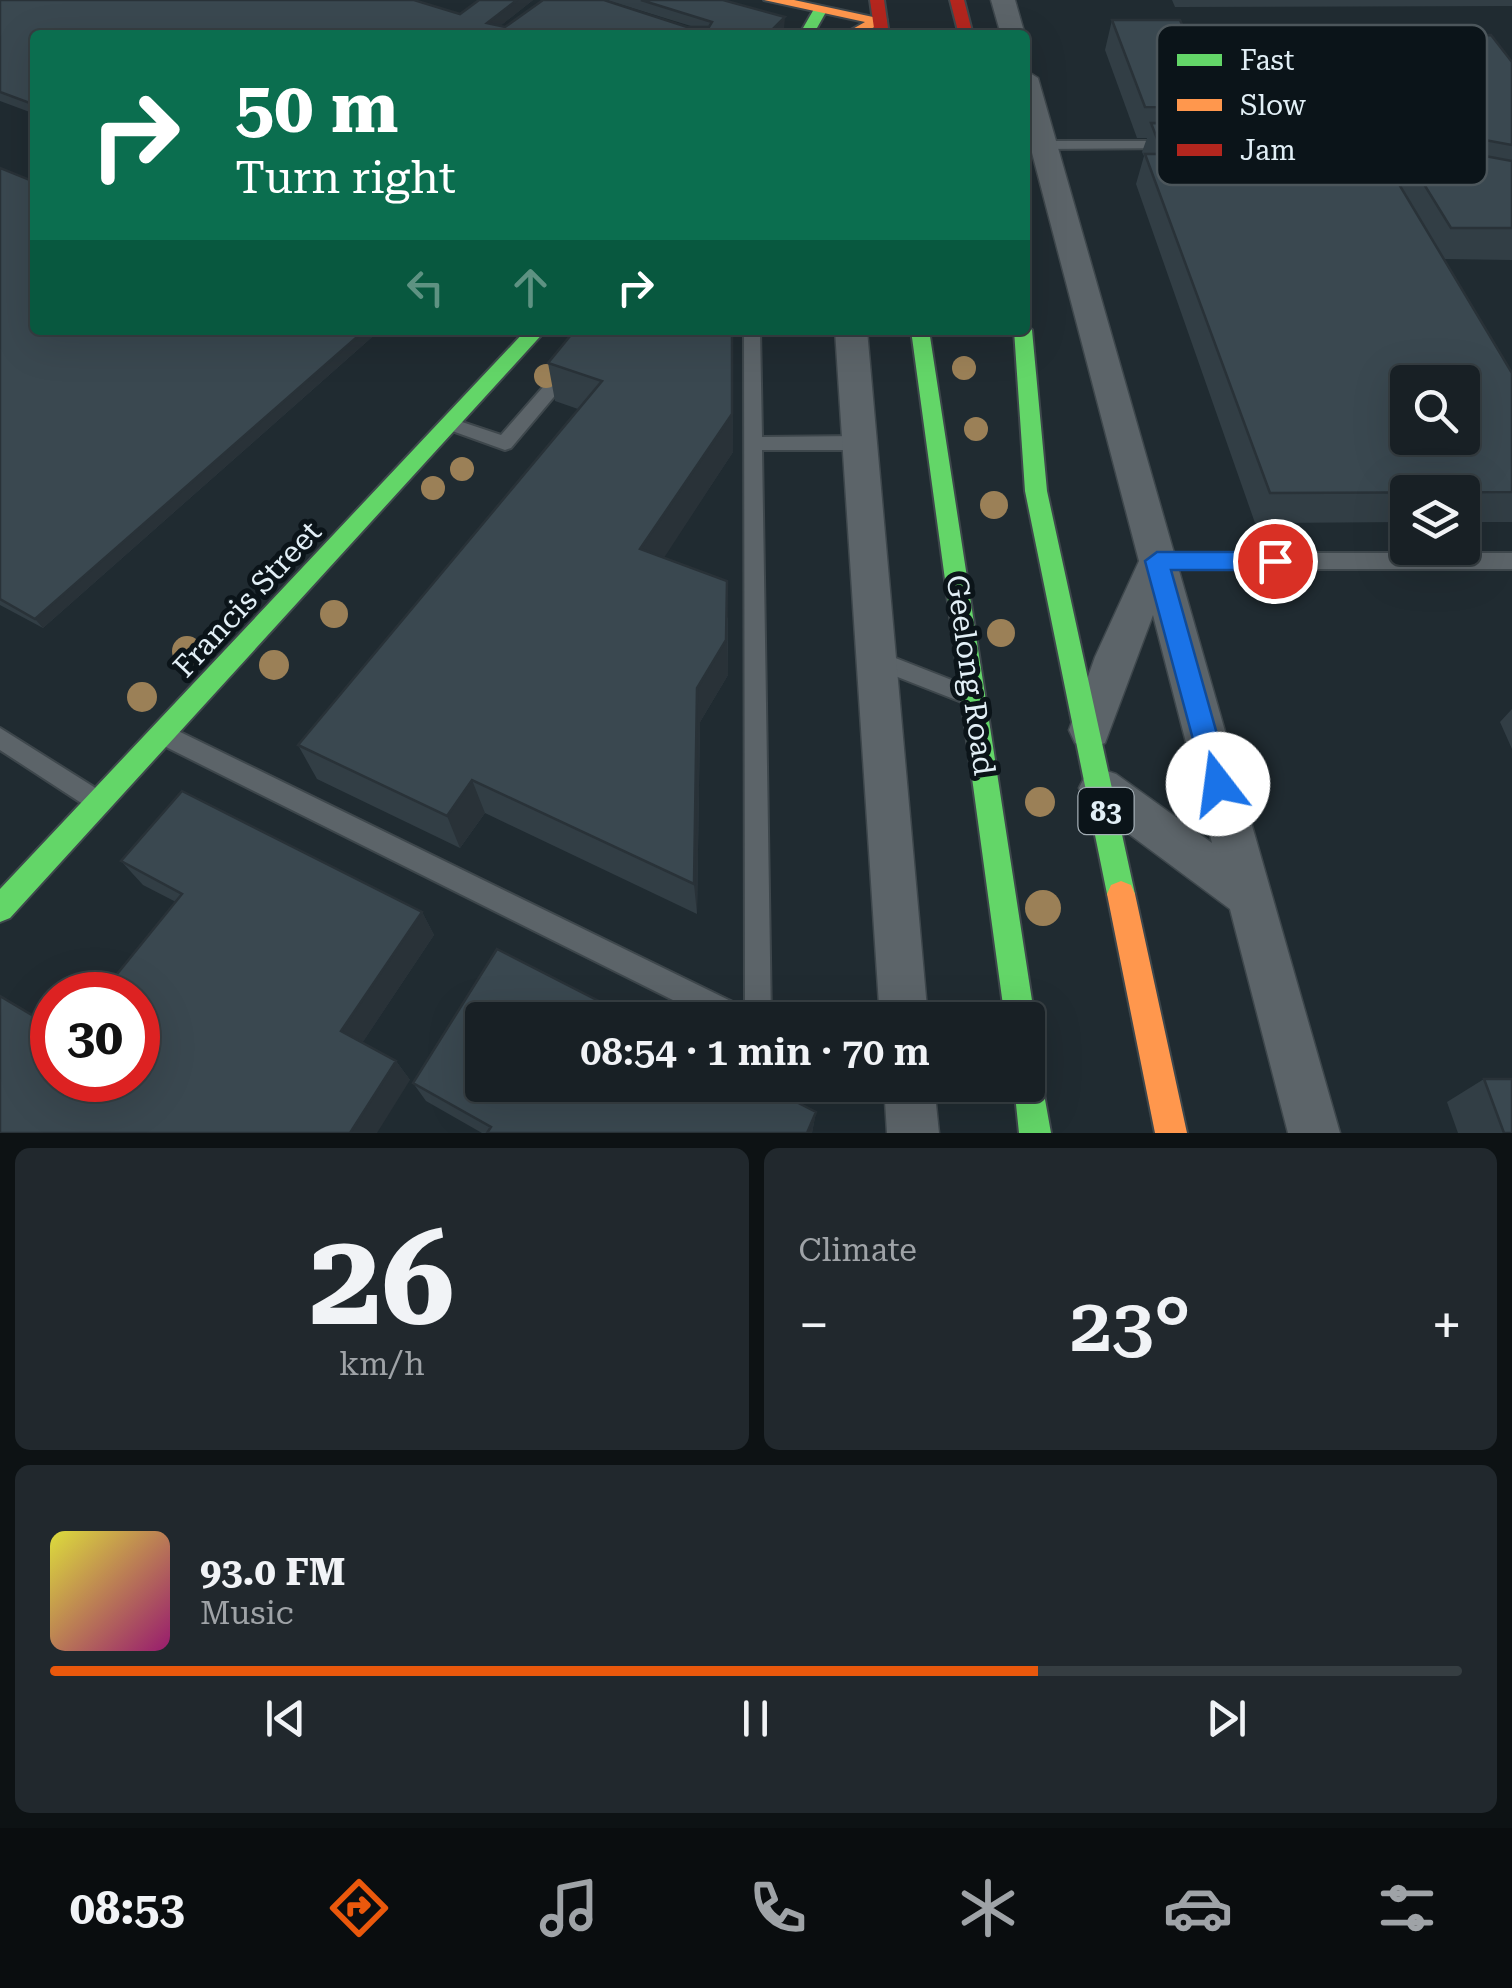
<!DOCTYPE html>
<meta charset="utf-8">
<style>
:root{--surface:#182025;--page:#21282d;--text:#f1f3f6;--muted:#9fa3a7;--line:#363e42;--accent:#ea580c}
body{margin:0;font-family:"Roboto Serif",serif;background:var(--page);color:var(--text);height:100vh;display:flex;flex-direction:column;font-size:38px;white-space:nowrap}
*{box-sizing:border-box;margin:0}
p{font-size:32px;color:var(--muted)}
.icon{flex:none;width:55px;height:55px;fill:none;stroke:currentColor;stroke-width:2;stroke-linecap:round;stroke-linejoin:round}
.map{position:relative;height:1133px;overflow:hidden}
.panel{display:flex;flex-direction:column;gap:15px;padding:15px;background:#0d1214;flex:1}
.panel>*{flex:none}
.top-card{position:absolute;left:30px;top:30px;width:1000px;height:305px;border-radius:10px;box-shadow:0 10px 40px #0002,0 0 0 2px var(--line);background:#0b6e4f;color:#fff;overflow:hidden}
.fabs{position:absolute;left:1390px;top:365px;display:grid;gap:20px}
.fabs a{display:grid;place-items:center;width:90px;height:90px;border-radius:10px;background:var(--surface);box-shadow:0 10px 40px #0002,0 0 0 2px var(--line);font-size:50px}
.speed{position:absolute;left:30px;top:972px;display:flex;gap:20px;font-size:50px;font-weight:700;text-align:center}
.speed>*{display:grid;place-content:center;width:130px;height:130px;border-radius:50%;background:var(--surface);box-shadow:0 10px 40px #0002,0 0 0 2px var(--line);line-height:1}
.speed .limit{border:15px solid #d22;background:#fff;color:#111}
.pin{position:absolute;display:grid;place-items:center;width:85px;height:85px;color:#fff;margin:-42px;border:5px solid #fff;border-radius:50%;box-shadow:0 2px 10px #0007}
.me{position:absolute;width:110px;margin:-55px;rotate:345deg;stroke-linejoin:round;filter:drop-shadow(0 0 8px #0008)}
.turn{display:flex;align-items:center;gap:35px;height:210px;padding:0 40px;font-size:45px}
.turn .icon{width:130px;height:130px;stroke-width:2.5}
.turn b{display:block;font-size:70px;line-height:85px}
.lanes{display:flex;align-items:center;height:95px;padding:0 40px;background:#0003;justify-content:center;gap:50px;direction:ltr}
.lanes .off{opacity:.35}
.big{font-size:75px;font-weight:600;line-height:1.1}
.panel .card{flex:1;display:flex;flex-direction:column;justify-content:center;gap:15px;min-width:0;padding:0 35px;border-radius:15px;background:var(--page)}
.panel .dial{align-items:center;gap:0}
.dial b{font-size:130px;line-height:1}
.song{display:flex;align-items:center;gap:30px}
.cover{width:120px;height:120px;border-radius:15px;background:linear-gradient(135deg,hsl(60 70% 55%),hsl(320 70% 35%))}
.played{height:10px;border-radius:5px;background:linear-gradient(90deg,var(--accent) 70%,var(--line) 70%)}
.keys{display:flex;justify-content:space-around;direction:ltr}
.heat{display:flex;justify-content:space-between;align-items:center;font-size:55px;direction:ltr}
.panel .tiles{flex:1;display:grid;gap:15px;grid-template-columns:1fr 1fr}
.card:last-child{grid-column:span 2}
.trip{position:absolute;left:465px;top:1002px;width:580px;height:100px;border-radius:10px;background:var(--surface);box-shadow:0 10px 40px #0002,0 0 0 2px var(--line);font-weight:600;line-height:100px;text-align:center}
.dock{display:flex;height:160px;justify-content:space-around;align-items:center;background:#0a0d0f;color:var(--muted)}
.dock .icon{width:70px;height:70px}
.dock .on{color:var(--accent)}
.dock b{font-size:45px;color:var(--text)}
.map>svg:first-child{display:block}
</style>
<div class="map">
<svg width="1512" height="1133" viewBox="0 0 1512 1133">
<rect width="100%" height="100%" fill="#202b31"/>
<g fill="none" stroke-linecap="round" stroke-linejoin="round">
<g stroke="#3e474c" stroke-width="4">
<path id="lane" d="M 1170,141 L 1175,142 L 1175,148 L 1044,149 L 1037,145 L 1044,141 Z
M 593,330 L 610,330 L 511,448 L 505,450 L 444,428 L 441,424 L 450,418 L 501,435 Z
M 744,330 L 760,330 L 762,437 L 857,436 L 866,443 L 857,450 L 762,450 L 771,1020 L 713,1020 L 156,742 L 153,735 L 156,728 L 164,725 L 172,728 L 745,1008 Z
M 1157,553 L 1512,553 L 1512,569 L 1157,569 L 1150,566 L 1147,561 L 1150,556 Z
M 875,650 L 972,688 L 975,694 L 972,700 L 964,703 L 867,665 L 864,659 L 867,653 Z
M 0,728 L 105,794 L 109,801 L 105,808 L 97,811 L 89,808 L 0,750 Z"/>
</g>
<g stroke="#3e474c" stroke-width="3">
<path id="street" d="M 991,0 L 1015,0 L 1025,35 L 1001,35 Z
M 1025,70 L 1038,78 L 1340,1133 L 1288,1133 L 1230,909 L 1086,802 L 1079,788 L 1086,774 L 1101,769 L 1116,774 L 1212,843 L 1153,615 L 1105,743 L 1090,748 L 1075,743 L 1069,730 L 1095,657 L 1139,561 L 1025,126 Z
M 835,330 L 867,330 L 928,1020 L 880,1020 Z
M 884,1085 L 934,1085 L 939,1133 L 887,1133 Z"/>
</g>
<g stroke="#3e474c" stroke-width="4">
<path id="fast" d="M 814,9 L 826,12 L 813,35 L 799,35 Z
M 1025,324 L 1032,330 L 1047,491 L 1135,894 L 1131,903 L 1121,907 L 1111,903 L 1107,894 L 1025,491 L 1014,330 L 1025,330 Z
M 526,330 L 546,330 L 10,918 L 0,922 L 0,889 Z
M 911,330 L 929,330 L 1035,1020 L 1028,1032 L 1028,1020 L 1005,1020 Z
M 1028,1062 L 1039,1066 L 1051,1133 L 1019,1133 L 1014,1085 L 1028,1085 Z"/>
</g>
<g stroke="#3e474c" stroke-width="4">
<path id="slow" d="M 764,0 L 794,0 L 887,20 L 860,35 L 842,35 L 865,22 Z
M 1121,881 L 1131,885 L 1135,894 L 1187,1133 L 1155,1133 L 1107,894 L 1111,885 Z"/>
</g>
<g stroke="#3e474c" stroke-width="4">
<path id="jam" d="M 870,0 L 884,0 L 889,35 L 875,35 Z
M 950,0 L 964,0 L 973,35 L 959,35 Z"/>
</g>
<use href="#lane" fill="#5c6469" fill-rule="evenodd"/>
<use href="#street" fill="#5c6469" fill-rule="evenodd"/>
<use href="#fast" fill="#63d668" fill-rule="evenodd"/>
<use href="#slow" fill="#ff974d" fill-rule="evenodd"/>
<use href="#jam" fill="#b3261e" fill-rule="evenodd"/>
</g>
<g fill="#9b8057">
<circle cx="964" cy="368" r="12"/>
<circle cx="546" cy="376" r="12"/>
<circle cx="976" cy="429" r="12"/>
<circle cx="462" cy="469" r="12"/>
<circle cx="433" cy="488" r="12"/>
<circle cx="994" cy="505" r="14"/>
<circle cx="334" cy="614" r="14"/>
<circle cx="1001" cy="633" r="14"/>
<circle cx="187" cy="651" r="15"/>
<circle cx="274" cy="665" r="15"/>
<circle cx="142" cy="697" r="15"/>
<circle cx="1040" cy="802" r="15"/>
<circle cx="1043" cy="908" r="18"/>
</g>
<path fill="#323e45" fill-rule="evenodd" d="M 0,0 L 460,14 L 533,0 L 500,26 L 505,27 L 694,27 L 606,0 L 723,0 L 784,29 L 778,35 L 35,35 L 35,114 L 0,101 Z
M 1172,0 L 1512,0 L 1512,6 L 1175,7 Z
M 1112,20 L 1187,36 L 1512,62 L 1512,260 L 1444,259 L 1512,373 L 1512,522 L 1462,522 L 1462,492 L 1408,492 L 1408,522 L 1255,523 L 1136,184 L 1144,156 L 1142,152 L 1147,138 L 1137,138 L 1105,50 ZM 1390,169 L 1399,169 L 1395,178 Z
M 0,168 L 35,330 L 380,330 L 43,628 L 0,605 Z
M 732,330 L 733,452 L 663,558 L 728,618 L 728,675 L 700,722 L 697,914 L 485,813 L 460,848 L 317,779 L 298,745 L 578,409 L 555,401 L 548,363 Z
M 1512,709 L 1512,749 L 1500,722 Z
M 121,861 L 422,912 L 434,935 L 362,1043 L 396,1061 L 410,1080 L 52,1080 L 176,902 L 143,885 Z
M 1484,1079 L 1512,1133 L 1458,1133 L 1447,1102 Z
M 413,1083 L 816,1112 L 812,1133 L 482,1133 L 426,1101 Z"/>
<path fill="#293238" d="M 517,0 L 533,0 L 489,35 L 487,23 Z
M 785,17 L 784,29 L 778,35 L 767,35 Z
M 365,330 L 380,330 L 43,628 L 35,619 Z
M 732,330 L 733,452 L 645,587 L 640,549 Z
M 727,581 L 728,675 L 700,722 L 697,914 L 694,884 L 697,688 Z
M 472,780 L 485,813 L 460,848 L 447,816 Z
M 422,912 L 434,935 L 357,1051 L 341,1031 Z
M 396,1061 L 410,1080 L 377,1133 L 350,1133 Z
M 816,1112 L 812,1133 L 807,1133 Z"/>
<path fill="#3a4850" stroke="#293238" stroke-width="2.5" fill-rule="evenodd" d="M 0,0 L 414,0 L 460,14 L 479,0 L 517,0 L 487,23 L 505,27 L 543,0 L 604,0 L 687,27 L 709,27 L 712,22 L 641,0 L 723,0 L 785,17 L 767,35 L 35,35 L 35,105 L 0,92 Z
M 1112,20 L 1180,20 L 1187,36 L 1491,35 L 1512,62 L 1512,145 L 1474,138 L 1396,138 L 1379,110 L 1371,108 L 1145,107 Z
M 1151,123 L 1363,124 L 1512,373 L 1512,492 L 1270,493 L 1145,154 L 1163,154 ZM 1408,382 L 1462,382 L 1462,438 L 1408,438 Z
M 1474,154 L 1512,161 L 1512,228 L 1451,228 L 1406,155 Z
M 0,168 L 35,182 L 35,330 L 365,330 L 35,619 L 0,599 Z
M 575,330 L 732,330 L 732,414 L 640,549 L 727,581 L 726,640 L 697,688 L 694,884 L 472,780 L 447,816 L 298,745 L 602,381 L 548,363 Z
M 182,791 L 422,912 L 341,1031 L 396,1061 L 350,1133 L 0,1133 L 0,996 L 52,1027 L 52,1080 L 138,1080 L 138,995 L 100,995 L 182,894 L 121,861 Z
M 497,949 L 636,1020 L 482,1020 L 482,1085 L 763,1085 L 816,1112 L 807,1133 L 487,1133 L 491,1127 L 413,1083 Z
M 1484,1079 L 1512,1079 L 1512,1133 L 1504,1133 Z"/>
<path fill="#1a73e8" stroke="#114b97" stroke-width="2.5" d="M 1157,552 L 1275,552 L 1287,561 L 1275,570 L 1171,570 L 1231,784 L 1227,792 L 1218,796 L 1209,792 L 1205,784 L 1145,561 Z"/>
<g text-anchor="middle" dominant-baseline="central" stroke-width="10" stroke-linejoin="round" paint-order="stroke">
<rect fill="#0b1419" stroke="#a2adb4" stroke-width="2.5" x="1078.5" y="788" width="55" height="46" rx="8"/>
<g font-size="28" font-weight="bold" fill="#e2eff6">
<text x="1106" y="811">83</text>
</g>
<g font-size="30" fill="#e2eff6" stroke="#0b1419">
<text transform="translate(247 599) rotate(-47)">Francis Street</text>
<text transform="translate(971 675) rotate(82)">Geelong Road</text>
</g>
</g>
<rect x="1157" y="25" width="330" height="160" rx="15" fill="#0b1419" stroke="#4c565b" stroke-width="2.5"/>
<rect x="1177" y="54" width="45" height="12" fill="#63d668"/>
<rect x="1177" y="99" width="45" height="12" fill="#ff974d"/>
<rect x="1177" y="144" width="45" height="12" fill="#b3261e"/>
<g font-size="28" fill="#e2eff6">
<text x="1240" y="70">Fast</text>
<text x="1240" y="115">Slow</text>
<text x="1240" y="160">Jam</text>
</g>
</svg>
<div class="fabs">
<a><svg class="icon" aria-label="search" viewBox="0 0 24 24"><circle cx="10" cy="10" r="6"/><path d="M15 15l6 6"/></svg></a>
<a><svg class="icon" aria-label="layers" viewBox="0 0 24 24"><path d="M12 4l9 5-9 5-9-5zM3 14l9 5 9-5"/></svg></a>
</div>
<div class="speed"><div class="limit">30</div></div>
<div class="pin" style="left:1275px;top:561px;background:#d93025"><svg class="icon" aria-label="arrive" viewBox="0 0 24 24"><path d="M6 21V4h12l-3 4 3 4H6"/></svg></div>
<svg class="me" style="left:1218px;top:784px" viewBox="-20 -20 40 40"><circle r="19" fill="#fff"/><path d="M0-13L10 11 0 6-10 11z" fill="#1a73e8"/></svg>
<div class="trip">08:54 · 1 min · 70 m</div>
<div class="top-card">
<div class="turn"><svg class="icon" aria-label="right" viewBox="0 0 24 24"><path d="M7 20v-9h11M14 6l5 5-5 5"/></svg><div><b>50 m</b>Turn right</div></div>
<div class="lanes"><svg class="icon off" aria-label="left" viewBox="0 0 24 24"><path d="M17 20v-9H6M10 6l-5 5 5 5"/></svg><svg class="icon off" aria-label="ahead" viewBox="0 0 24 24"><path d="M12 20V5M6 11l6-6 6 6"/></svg><svg class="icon" aria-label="right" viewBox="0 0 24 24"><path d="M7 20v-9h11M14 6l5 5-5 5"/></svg></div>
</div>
</div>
<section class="panel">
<div class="tiles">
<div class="card dial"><b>26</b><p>km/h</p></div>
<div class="card"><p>Climate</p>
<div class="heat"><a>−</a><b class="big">23°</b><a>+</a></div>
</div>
<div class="card">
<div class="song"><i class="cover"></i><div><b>93.0 FM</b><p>Music</p></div></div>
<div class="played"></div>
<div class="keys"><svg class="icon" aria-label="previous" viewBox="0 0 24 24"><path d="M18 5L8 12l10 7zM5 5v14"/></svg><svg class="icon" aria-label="pause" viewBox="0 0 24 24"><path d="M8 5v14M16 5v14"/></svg><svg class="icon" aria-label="next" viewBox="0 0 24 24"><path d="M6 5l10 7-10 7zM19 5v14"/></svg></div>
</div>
</div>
</section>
<nav class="dock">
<b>08:53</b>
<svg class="icon on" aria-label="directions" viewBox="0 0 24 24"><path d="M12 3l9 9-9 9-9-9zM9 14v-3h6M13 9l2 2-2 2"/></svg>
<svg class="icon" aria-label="music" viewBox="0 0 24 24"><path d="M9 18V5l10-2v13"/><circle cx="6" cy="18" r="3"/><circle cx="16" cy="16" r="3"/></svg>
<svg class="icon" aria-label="phone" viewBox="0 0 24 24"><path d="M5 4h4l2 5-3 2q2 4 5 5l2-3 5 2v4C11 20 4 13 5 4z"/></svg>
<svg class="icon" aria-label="climate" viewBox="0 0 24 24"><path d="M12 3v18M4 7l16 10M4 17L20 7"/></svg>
<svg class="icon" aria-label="car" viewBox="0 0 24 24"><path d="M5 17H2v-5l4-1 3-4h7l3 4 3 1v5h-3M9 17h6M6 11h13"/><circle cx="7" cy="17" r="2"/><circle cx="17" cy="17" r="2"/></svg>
<svg class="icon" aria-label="filters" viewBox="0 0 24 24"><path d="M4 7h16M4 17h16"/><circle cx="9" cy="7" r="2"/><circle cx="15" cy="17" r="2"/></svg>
</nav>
